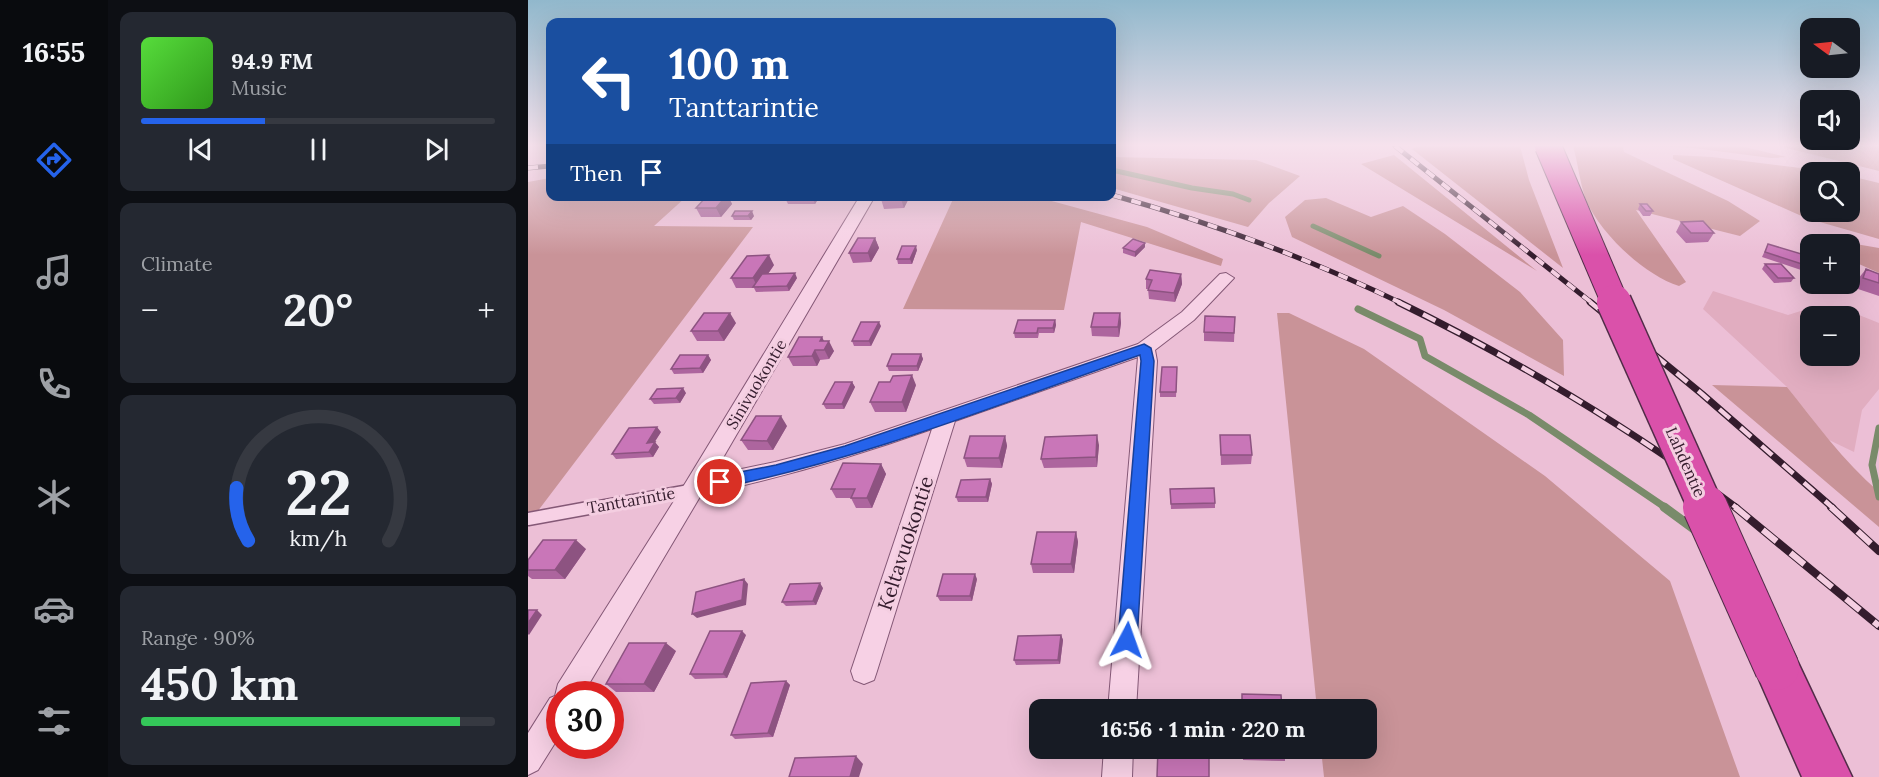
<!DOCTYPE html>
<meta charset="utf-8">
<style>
:root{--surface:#171b24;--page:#242831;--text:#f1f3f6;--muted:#9ea1a6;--line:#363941;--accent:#2563eb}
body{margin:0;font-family:Lora,serif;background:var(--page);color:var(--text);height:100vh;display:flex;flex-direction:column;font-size:22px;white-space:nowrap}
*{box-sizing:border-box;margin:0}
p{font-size:20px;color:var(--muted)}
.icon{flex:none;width:33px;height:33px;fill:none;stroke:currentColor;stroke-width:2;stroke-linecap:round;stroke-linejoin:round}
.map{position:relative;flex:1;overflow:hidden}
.sheet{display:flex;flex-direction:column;gap:12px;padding:12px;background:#0d0f14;width:420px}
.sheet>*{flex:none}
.hud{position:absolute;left:18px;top:18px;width:570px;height:183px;border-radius:12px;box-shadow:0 6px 24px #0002;background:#1a4fa0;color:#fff;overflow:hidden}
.needle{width:39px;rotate:285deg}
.tools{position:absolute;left:1272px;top:18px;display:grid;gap:12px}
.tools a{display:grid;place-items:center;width:60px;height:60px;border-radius:12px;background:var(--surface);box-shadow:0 6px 24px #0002;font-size:30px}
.speed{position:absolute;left:18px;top:681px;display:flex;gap:12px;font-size:30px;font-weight:700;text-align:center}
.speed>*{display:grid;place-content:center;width:78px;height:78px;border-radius:50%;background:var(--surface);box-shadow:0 6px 24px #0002;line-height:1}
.speed .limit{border:9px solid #d22;background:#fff;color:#111}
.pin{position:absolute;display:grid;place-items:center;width:51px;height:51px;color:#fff;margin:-26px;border:3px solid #fff;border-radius:50%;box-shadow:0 2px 6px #0007}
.me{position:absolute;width:66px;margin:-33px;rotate:4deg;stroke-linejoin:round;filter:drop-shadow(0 0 4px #0008)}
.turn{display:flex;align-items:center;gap:21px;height:126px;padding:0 24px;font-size:27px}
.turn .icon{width:78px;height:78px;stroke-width:2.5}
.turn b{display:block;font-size:42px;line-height:51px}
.then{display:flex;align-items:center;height:57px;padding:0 24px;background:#0003;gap:12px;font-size:22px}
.big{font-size:45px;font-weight:700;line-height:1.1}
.sheet .tile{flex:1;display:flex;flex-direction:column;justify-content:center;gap:9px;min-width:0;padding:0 21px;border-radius:12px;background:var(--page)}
.sheet .dial{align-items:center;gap:0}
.dial svg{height:156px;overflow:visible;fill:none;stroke:var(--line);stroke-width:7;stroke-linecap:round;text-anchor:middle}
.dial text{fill:var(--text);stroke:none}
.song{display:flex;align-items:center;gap:18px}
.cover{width:72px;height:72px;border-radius:9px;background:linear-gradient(135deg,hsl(110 70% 55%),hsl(110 70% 35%))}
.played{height:6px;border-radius:3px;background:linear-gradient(90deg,var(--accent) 35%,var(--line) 35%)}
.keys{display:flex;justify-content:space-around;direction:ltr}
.heat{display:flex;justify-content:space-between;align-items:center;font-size:33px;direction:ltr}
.charge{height:9px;border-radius:4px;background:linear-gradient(90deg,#34c759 90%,var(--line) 0)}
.trip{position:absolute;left:501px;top:699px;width:348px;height:60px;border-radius:12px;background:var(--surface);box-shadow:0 6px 24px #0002;font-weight:700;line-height:60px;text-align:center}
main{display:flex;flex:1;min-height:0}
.tab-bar{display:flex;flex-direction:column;width:108px;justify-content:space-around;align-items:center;background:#090b0e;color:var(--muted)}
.tab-bar .icon{width:42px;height:42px}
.tab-bar .current{color:var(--accent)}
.tab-bar b{font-size:27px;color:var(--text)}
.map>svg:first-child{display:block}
</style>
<main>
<nav class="tab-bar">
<b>16:55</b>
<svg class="icon current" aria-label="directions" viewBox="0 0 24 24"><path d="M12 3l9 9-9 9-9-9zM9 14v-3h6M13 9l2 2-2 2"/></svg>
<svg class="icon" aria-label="music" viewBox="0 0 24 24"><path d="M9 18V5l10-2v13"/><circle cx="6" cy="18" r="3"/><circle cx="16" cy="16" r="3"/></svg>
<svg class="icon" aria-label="phone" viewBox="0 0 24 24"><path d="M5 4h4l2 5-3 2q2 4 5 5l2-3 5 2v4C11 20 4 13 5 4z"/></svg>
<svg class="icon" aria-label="climate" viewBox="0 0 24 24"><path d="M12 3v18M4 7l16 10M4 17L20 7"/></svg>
<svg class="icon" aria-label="car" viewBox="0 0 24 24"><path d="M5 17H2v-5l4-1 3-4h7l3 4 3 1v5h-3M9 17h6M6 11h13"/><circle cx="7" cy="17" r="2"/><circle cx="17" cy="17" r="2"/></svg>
<svg class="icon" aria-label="filters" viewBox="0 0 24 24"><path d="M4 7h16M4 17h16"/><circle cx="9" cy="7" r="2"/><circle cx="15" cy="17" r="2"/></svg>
</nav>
<section class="sheet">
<div class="tile">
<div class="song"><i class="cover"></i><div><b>94.9 FM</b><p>Music</p></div></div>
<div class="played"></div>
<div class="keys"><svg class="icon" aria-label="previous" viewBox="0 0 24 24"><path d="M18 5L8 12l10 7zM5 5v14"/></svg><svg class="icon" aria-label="pause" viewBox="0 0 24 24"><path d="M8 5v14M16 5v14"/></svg><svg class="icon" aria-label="next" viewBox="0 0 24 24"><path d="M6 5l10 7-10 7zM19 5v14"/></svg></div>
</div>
<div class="tile"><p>Climate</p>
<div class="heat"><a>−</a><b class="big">20°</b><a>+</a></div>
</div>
<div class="tile dial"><svg viewBox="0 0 100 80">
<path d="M14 69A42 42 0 1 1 86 69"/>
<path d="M14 69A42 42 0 0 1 8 42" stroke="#2563eb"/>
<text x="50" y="56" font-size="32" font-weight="700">22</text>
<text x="50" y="72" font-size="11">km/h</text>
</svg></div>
<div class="tile"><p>Range · 90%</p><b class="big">450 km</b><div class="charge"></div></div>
</section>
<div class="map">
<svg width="1351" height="777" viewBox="0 0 1351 777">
<rect width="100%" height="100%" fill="#ecbfd6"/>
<path fill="#e1adc0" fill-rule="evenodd" d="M 1185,291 L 1260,315 L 1279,309 L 1331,315 L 1351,323 L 1351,389 L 1334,410 L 1326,452 L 1301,440 L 1259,387 L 1175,309 ZM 1282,316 L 1322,316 L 1322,356 L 1282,356 Z"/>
<path fill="#c99398" d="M 890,146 L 992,146 L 1001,180 L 1035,268 L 884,149 Z
M 1045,146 L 1095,146 L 1096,152 L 1200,201 L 1232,221 L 1212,236 L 1108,210 L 1158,282 L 1151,286 C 1116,275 1072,233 1058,200 C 1052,184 1050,163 1045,146 Z
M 1123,146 L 1213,146 L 1258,157 L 1243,158 L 1165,148 Z
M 1251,146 L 1351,146 L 1351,171 Z
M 866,155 L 1009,271 L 833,164 Z
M 1145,155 L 1184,157 L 1305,172 L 1282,172 L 1282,212 L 1322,212 L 1322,176 L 1351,183 L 1351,239 L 1278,218 L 1145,159 Z
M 584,157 L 728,160 L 772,176 L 741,203 L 720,227 L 584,188 Z
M 22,178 L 22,196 L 158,197 L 126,226 L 225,227 L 0,524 L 0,182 Z
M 426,197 L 509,197 L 619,227 L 695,259 L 693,266 L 553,222 L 536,310 L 375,309 Z
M 798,198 L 843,217 L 875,206 L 917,234 L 992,292 L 1035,340 L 1036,376 L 916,310 L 764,237 L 757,217 L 777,200 Z
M 1287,237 L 1351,248 L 1351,273 L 1322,260 L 1322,244 L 1282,244 Z
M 749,313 L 761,313 L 836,349 L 1017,476 L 1142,581 L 1212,777 L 796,777 L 793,749 L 838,748 L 838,710 L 789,709 Z
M 1184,385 L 1259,387 C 1288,423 1315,461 1351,492 L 1351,527 Z"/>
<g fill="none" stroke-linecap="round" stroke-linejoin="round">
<path stroke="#798b6a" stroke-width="5" d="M 584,170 L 664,188 L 705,194 L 721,200
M 785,226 L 851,256"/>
<path stroke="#798b6a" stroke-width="7" d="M 830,309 L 892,339 L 897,356 L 1001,415 L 1138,508
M 1351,428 L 1344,465 L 1351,497"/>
<path stroke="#798b6a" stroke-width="9" d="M 1136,507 L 1166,529"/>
<g stroke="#845876" stroke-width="12">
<path id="lane-far1" d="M 58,508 L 164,489"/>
</g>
<g stroke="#845876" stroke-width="15">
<path id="lane" d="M 0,519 L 66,507"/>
</g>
<g stroke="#845876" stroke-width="2">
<path id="street" d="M 332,196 L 347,196 L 185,475 L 247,462 L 317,444 L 610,344 L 654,312 L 692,274 L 698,273 L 706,278 L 666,320 L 627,350 L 629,361 L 608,710 L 580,710 L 610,357 L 427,421 L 349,671 L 346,680 L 336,684 L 326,680 L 323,671 L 404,429 C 328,456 252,478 173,495 L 55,694 L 32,694 L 32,735 L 10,770 L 0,775 L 0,733 L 22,698 L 27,696 L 30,684 L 158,482 Z
M 576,748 L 605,748 L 604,777 L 574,777 Z"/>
</g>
<g stroke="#512c48" stroke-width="3">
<path id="highway" d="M 1249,646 L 1265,652 L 1324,777 L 1274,777 L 1226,668 L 1233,652 Z"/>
</g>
<use href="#lane-far1" stroke="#f7d1e5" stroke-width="9"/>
<use href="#lane" stroke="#f7d1e5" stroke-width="12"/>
<use href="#street" fill="#f7d1e5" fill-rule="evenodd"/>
<use href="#highway" fill="#da51aa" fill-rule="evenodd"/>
<g stroke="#341c2d" stroke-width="5">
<path id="rail-far2" d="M 867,146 L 1064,303
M 0,168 L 22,166
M 584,195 C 684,223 780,258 873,303"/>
</g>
<g stroke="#341c2d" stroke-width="7">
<path id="rail-far1" d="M 870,302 C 985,358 1108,431 1209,508
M 1062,302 L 1174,394 L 1305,508"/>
</g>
<g stroke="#341c2d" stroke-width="8">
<path id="rail" d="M 1207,507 L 1351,626
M 1303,507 L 1351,551"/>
</g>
<use href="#rail-far2" stroke="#f4cee1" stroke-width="4" stroke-dasharray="10" stroke-linecap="butt"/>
<use href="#rail-far1" stroke="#f4cee1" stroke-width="4.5" stroke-dasharray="14" stroke-linecap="butt"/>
<use href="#rail" stroke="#f4cee1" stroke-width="6" stroke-dasharray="18" stroke-linecap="butt"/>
<g stroke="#512c48" stroke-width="28" stroke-linecap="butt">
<path id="highway-bridge-far2" d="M 1020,146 L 1087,303"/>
</g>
<g stroke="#512c48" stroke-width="37" stroke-linecap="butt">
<path id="highway-bridge-far1" d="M 1086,302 L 1178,508"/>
</g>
<g stroke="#512c48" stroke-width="46" stroke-linecap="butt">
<path id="highway-bridge" d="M 1177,507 L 1249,668"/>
</g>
<use href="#highway-bridge-far2" stroke="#da51aa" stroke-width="26"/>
<use href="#highway-bridge-far1" stroke="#da51aa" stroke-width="34"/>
<use href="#highway-bridge" stroke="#da51aa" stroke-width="44"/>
</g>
<path fill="#ad659e" d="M 179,196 L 200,196 L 204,204 L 193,217 L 173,217 L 168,208 Z
M 256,196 L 292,196 L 287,204 L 260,204 Z
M 382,196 L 376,208 L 356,209 L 353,199 Z
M 399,196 L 414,196 L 413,199 L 400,199 Z
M 1112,204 L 1125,211 L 1122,216 L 1115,216 L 1110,209 Z
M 204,216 L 226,216 L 223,220 L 206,220 Z
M 1153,222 L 1186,233 L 1180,242 L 1158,243 L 1148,232 Z
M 347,238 L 351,248 L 343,262 L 325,263 L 321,253 Z
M 1240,244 L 1277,265 L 1273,270 L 1234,257 Z
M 617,247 L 607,257 L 595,253 L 595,248 Z
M 389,250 L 384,264 L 370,264 L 369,259 Z
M 1237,264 L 1266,278 L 1263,282 L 1246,283 L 1234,269 Z
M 246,265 L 240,274 L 269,278 L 261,291 L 228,292 L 226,288 L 208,288 L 203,278 Z
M 1338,269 L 1351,274 L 1351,296 L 1327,288 L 1330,279 Z
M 653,274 L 654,284 L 647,302 L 621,299 L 620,289 L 618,289 L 618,279 Z
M 592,313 L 593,323 L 591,337 L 564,336 L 563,327 Z
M 707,317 L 706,342 L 676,341 L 676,332 Z
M 527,320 L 528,325 L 526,333 L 511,333 L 510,338 L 487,338 L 486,333 Z
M 208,323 L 196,341 L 169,341 L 163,331 Z
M 353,326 L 343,346 L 326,346 L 324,341 Z
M 294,337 L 296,341 L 306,351 L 301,359 L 292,360 L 289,366 L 265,366 L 260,357 Z
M 393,354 L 395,359 L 390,371 L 361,371 L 359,366 Z
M 180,355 L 183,360 L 175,373 L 146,374 L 143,369 Z
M 649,372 L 648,397 L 632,397 L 632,392 Z
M 324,382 L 327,387 L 316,409 L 298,409 L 295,404 Z
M 388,385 L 378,412 L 347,412 L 342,402 Z
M 158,393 L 152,403 L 126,404 L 122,399 Z
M 259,426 L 245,450 L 220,450 L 213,440 Z
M 133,432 L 126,442 L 131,447 L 125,457 L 88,459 L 84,454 Z
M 692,435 L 724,455 L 723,464 L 693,465 Z
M 477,436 L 479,446 L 474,468 L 439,467 L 436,458 Z
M 571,445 L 569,467 L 516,468 L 513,459 Z
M 353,464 L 358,474 L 344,508 L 328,508 L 323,498 L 308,498 L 303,489 Z
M 462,479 L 464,484 L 460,502 L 430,502 L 428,497 Z
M 642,489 L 687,503 L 687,508 L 643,509 Z
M 548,532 L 550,542 L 546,573 L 505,573 L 503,564 Z
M 58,549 L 37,579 L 4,579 L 0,576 L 0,560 Z
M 449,579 L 444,601 L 412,601 L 409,596 Z
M 295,588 L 288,605 L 258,606 L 254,602 Z
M 218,635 L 199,678 L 167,679 L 162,674 Z
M 533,635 L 535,640 L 532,664 L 488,665 L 486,660 Z
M 148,651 L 126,692 L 88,692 L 78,684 Z
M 258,681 L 262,685 L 245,737 L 207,739 L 203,735 Z
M 715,748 L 757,748 L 757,761 L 715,760 Z"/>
<path fill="#8d5381" d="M 198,196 L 200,196 L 204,204 L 193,217 L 188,208 Z
M 284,196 L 292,196 L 287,204 Z
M 374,196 L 382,196 L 376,208 L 373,199 Z
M 224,211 L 226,216 L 223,220 L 220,216 Z
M 347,238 L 351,248 L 343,262 L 340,253 Z
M 617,243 L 617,247 L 607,257 L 607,252 Z
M 388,246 L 389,250 L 384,264 L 382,259 Z
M 241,255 L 246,265 L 230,288 L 225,278 Z
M 267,273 L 269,278 L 261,291 L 259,286 Z
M 653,274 L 654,284 L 647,302 L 646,293 Z
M 202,313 L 208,323 L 196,341 L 190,331 Z
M 592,313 L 593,323 L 591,337 L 590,327 Z
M 527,320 L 528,325 L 526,333 L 525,328 Z
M 351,322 L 353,326 L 343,346 L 341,341 Z
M 294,337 L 298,346 L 301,341 L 306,351 L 301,359 L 292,341 Z
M 287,350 L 292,360 L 289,366 L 284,356 Z
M 393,354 L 395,359 L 390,371 L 389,366 Z
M 180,355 L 183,360 L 175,373 L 172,368 Z
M 384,375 L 388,385 L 378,412 L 374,402 Z
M 324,382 L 327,387 L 316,409 L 314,404 Z
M 155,388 L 158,393 L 152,403 L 148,398 Z
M 253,416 L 259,426 L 245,450 L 239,441 Z
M 129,427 L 133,432 L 123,448 L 119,443 Z
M 569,435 L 571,445 L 569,467 L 568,457 Z
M 477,436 L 479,446 L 474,468 L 471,458 Z
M 127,442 L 131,447 L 125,457 L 121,452 Z
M 353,464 L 358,474 L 344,508 L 339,498 Z
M 462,479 L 464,484 L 460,502 L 458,497 Z
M 548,532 L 550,542 L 546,573 L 543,564 Z
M 48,540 L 58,549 L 37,579 L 27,570 Z
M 447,574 L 449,579 L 444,601 L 442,596 Z
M 216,579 L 220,584 L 218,605 L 169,618 L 164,614 Z
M 292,583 L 295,588 L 288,605 L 285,601 Z
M 9,610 L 14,615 L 1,635 L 0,634 L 0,623 Z
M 214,631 L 218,635 L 199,678 L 195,674 Z
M 533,635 L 535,640 L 532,664 L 530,660 Z
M 138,643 L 148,651 L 126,692 L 116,684 Z
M 258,681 L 262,685 L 245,737 L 240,733 Z
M 328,756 L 335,764 L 331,777 L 322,777 Z"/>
<path fill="#c976b8" stroke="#8d5381" stroke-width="1.5" d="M 179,196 L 198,196 L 188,208 L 168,208 Z
M 354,196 L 374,196 L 373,199 L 353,199 Z
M 1112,204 L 1119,204 L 1125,211 L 1118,211 Z
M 207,211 L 224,211 L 220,216 L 204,216 Z
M 1175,221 L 1186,233 L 1163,233 L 1153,222 Z
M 330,238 L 347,238 L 340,253 L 321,253 Z
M 605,239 L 617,243 L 607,252 L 595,248 Z
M 1240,244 L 1280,256 L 1277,265 L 1237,252 Z
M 374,246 L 388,246 L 382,259 L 369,259 Z
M 241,255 L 225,278 L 203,278 L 219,256 Z
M 1237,264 L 1253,264 L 1266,278 L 1250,278 Z
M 1338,269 L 1351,274 L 1351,283 L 1335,278 Z
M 622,270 L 653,274 L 646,293 L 620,290 L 624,280 L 618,279 Z
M 267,273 L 259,286 L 225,287 L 234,274 Z
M 176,313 L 202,313 L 190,331 L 163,331 Z
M 566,313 L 592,313 L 590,327 L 563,327 Z
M 677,316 L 707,317 L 706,333 L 676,332 Z
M 490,320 L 527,320 L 525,328 L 510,328 L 509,333 L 486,333 Z
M 333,322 L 351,322 L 341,341 L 324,341 Z
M 271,337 L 294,337 L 292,341 L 301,341 L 296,350 L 287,350 L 284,356 L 260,357 Z
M 364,354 L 393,354 L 389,366 L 359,366 Z
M 152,355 L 180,355 L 172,368 L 143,369 Z
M 634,367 L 649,367 L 648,392 L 632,392 Z
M 384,375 L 374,402 L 342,402 L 351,382 L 362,382 L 365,376 Z
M 307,382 L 324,382 L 314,404 L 295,404 Z
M 155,388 L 148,398 L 122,399 L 129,389 Z
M 228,416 L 253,416 L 239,441 L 213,440 Z
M 129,427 L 119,443 L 127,442 L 121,452 L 84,454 L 101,428 Z
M 569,435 L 568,457 L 513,459 L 517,437 Z
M 692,435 L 722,435 L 724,455 L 693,455 Z
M 442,436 L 477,436 L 471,458 L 436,458 Z
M 315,463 L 353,464 L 339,498 L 323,498 L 327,489 L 303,489 Z
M 462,479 L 458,497 L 428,497 L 433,480 Z
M 686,488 L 687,503 L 643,504 L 642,489 Z
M 509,532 L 548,532 L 543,564 L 503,564 Z
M 15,540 L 48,540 L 27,570 L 0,570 L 0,560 Z
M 415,574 L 447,574 L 442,596 L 409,596 Z
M 216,579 L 214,600 L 164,614 L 168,592 Z
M 292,583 L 285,601 L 254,602 L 262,584 Z
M 0,610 L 9,610 L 0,623 Z
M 182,631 L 214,631 L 195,674 L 162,674 Z
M 533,635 L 530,660 L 486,660 L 490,636 Z
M 101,643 L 138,643 L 116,684 L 78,684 Z
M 258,681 L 240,733 L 203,735 L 223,683 Z
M 714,694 L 753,695 L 754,710 L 714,710 Z
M 630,748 L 681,748 L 681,777 L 629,777 Z
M 715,748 L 757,748 L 757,757 L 716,757 Z
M 328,756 L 322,777 L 261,777 L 267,758 Z"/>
<linearGradient id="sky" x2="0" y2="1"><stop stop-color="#91b8cc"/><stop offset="0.57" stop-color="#f6e2ed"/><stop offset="1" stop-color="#f6e2ed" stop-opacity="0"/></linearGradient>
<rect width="1351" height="255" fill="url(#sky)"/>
<path fill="#2563eb" stroke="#184099" stroke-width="1.5" d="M 616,344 L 623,348 L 626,361 L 609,640 L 606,646 L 599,648 L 593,646 L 590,640 L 613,361 L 612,355 C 474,403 336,459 192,488 L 187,486 L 185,482 L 187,478 L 192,476 L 248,465 L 317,446 Z"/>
<g text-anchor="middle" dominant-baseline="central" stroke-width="6" stroke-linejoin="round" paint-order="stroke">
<g font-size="16" fill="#341c2d" stroke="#f4cee1">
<text transform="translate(228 384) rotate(-59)">Sinivuokontie</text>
<text transform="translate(1158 462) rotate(66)">Lahdentie</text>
<text transform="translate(103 500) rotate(-10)">Tanttarintie</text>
</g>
<g font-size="20" fill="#341c2d" stroke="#f4cee1">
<text transform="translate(377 543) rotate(-72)">Keltavuokontie</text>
</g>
</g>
</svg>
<div class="tools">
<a><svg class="needle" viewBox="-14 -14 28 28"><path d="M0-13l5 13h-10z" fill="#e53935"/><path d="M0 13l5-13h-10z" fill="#9ea1a6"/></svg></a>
<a><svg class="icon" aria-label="sound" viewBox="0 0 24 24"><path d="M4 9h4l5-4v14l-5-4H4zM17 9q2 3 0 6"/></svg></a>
<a><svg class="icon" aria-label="search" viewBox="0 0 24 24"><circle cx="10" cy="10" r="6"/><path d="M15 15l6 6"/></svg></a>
<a>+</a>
<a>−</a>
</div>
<div class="speed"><div class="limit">30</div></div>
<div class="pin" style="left:192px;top:482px;background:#d93025"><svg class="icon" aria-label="arrive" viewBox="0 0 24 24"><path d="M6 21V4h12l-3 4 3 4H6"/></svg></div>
<svg class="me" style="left:599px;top:640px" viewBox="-20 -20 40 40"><path d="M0-17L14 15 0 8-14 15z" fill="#2563eb" stroke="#fff" stroke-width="4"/></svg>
<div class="trip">16:56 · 1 min · 220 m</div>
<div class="hud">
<div class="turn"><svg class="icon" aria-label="left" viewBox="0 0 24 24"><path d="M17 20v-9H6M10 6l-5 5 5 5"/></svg><div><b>100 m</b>Tanttarintie</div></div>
<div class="then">Then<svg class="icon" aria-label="arrive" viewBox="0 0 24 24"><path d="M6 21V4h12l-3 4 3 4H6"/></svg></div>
</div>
</div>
</main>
